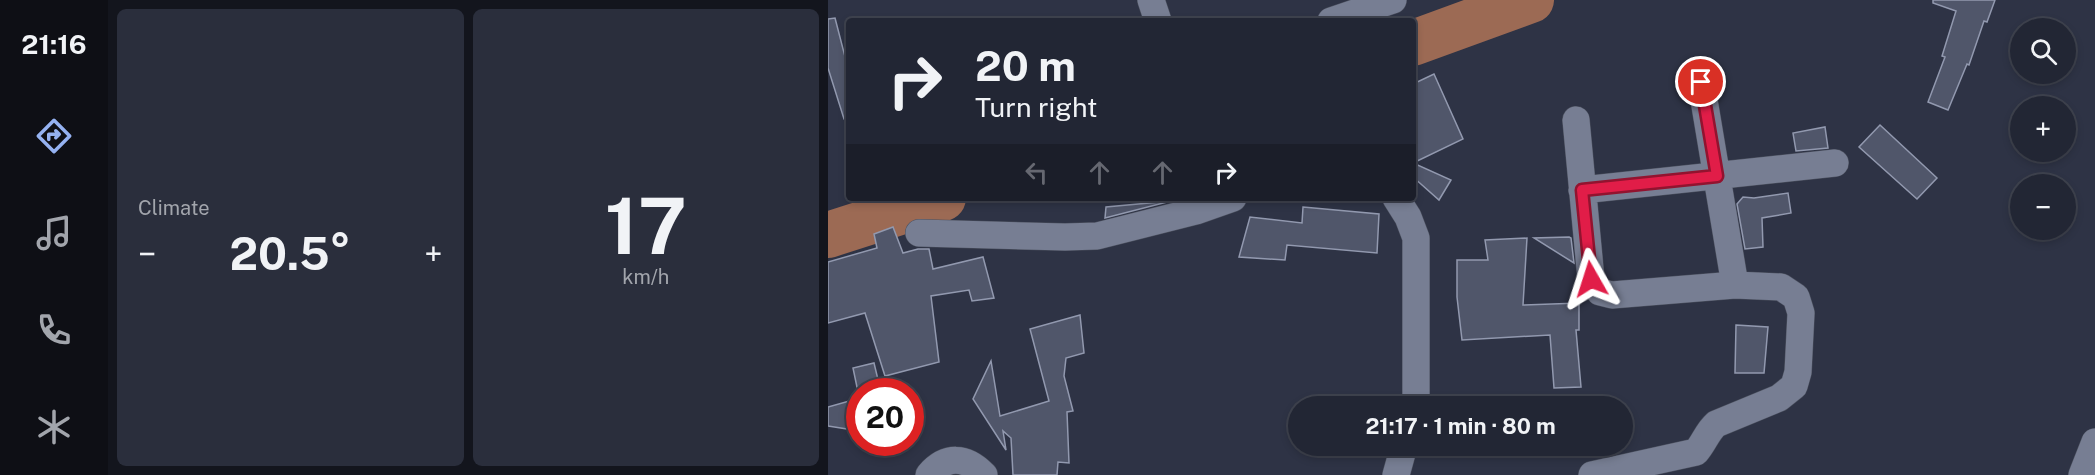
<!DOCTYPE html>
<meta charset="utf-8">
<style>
:root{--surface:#222634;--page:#2a2e3c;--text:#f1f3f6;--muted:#a2a5ac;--line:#3f434f;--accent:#95b2f1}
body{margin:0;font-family:"Public Sans",sans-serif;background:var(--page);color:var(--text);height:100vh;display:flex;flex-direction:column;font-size:22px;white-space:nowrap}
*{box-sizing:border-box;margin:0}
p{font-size:20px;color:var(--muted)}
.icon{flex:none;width:33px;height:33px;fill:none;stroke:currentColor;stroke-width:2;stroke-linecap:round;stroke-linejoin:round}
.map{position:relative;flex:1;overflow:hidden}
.side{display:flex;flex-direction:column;gap:9px;padding:9px;background:#13151d;width:720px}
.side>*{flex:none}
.guide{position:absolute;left:18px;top:18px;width:570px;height:183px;border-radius:6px;box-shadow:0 3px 9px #0003,0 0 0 2px var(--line);background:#222634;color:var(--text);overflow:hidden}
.buttons{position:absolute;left:1182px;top:18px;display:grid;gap:12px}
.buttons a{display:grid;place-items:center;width:66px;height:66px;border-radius:50%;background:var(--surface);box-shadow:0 3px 9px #0003,0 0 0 2px var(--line);font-size:30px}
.speed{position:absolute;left:18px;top:378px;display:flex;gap:12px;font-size:30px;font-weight:700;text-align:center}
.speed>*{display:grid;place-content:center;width:78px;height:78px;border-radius:50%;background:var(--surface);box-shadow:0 3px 9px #0003,0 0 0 2px var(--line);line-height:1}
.speed .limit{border:9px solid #d22;background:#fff;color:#111}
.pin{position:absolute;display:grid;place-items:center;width:51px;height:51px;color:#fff;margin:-26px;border:3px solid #fff;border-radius:50%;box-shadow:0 2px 6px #0007}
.me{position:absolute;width:66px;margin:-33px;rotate:354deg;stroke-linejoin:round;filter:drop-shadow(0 0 4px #0008)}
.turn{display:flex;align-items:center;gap:21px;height:126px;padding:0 30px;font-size:27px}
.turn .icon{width:78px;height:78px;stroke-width:2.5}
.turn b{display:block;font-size:42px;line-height:51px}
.lanes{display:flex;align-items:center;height:57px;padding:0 30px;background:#0003;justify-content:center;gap:30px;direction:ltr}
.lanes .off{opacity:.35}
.big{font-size:45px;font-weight:700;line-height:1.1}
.side .widget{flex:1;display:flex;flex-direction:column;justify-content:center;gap:9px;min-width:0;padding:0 21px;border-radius:9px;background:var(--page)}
.side .dial{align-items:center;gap:0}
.dial b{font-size:78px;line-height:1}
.heat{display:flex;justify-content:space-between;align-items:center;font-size:33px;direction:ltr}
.side .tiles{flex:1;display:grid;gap:9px;grid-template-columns:repeat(2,1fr)}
.trip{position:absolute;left:460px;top:396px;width:345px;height:60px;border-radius:30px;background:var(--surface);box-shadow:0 3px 9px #0003,0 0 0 2px var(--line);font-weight:700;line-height:60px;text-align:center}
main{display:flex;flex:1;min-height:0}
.tabs{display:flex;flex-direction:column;width:108px;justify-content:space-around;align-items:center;background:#0e0f15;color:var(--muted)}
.tabs .icon{width:42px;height:42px}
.tabs .selected{color:var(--accent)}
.tabs b{font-size:27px;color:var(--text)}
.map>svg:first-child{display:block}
</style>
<main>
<nav class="tabs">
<b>21:16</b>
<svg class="icon selected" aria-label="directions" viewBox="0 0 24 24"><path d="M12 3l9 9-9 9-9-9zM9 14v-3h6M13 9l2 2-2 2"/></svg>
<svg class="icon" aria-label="music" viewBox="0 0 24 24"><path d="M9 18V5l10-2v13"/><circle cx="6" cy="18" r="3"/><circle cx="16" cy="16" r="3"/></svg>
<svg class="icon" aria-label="phone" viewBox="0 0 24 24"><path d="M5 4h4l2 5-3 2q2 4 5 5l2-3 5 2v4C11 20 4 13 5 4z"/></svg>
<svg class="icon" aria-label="climate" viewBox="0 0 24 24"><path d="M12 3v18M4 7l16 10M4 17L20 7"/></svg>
</nav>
<section class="side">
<div class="tiles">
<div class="widget"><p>Climate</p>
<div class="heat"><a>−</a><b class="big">20.5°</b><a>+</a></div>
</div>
<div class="widget dial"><b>17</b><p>km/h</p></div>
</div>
</section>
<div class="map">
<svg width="1267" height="475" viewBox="0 0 1267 475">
<rect width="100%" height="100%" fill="#2e3345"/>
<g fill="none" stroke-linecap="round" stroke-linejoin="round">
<path stroke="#9c6a54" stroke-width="46" d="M 585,43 L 703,0
M 0,235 L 115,198"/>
</g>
<path fill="#50566a" stroke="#9299af" stroke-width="1.5" d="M 1105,0 L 1167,0 L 1159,22 L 1156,21 L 1141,65 L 1139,64 L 1120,110 L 1100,102 L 1117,57 L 1114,56 L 1128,11 L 1105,3 Z
M 7,18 L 21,72 L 21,118 L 16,119 L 0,68 L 0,19 Z
M 606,74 L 635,139 L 585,163 L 623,180 L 611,200 L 585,177 L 585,84 Z
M 1052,125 L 1109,178 L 1089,199 L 1031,147 Z
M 997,127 L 1000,148 L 968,151 L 965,133 Z
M 960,193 L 963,213 L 934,218 L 935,247 L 917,249 L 909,204 L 915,197 L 926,198 Z
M 343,201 L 277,218 L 278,207 Z
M 475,207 L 551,214 L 549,253 L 459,245 L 457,260 L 411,257 L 422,217 L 474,223 Z
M 65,227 L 75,253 L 90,249 L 101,249 L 105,269 L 155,257 L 166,298 L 144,301 L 141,290 L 103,296 L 111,362 L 57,376 L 37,313 L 0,323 L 0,262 L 49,248 L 46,234 Z
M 741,237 L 743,238 L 746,263 L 706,238 Z
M 699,238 L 695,305 L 751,303 L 751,330 L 748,330 L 753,387 L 726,388 L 722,335 L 634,340 L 629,297 L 629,260 L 660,260 L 657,240 Z
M 252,315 L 256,353 L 238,358 L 236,376 L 245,411 L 239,412 L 241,463 L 230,462 L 229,475 L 185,475 L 183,438 L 175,431 L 178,450 L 145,399 L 163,361 L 172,416 L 221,401 L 202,329 Z
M 908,325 L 940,327 L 936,373 L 907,373 Z
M 46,363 L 53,392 L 30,392 L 25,368 Z
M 32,398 L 32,431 L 0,426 L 0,407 Z"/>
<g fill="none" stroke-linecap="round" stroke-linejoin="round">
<g stroke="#4c515f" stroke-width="28">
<path id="minor" d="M 323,0 L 330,21
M 503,21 L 565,0
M 873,82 L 907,285
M 748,120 L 763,279 L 772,292 L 784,295 L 907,285 L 953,287 L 968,297 L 973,313 L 970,372 L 966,386 L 951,398 L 888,424 C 879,432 876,443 868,452 L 764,475
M 754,190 L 1007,163
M 568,198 L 580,217 L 588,238 L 588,395 L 586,406
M 91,233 L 237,237 L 269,236 L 368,211 L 405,198
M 101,475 C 118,455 138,456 156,475
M 568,475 L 576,446
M 1254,475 L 1267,442"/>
</g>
<use href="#minor" stroke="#777e93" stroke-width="27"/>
</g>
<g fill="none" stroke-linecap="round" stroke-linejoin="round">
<g stroke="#92132f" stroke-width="15">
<path id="route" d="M 763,279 L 754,190 L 889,176 L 873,82"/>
</g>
<use href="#route" stroke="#e11d48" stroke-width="10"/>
</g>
</svg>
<div class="buttons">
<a><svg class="icon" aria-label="search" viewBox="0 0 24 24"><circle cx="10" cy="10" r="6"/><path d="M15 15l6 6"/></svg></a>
<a>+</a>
<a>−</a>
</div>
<div class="speed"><div class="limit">20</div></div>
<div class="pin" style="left:873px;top:82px;background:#d93025"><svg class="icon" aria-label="arrive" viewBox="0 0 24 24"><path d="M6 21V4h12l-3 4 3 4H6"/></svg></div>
<svg class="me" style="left:763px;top:279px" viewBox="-20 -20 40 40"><path d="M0-17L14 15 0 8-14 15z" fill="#e11d48" stroke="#fff" stroke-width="4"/></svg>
<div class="trip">21:17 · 1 min · 80 m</div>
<div class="guide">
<div class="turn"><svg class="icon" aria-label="right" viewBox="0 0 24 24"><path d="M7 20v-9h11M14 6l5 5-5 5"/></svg><div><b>20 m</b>Turn right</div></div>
<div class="lanes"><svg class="icon off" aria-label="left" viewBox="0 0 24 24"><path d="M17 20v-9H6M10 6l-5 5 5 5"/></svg><svg class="icon off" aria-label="ahead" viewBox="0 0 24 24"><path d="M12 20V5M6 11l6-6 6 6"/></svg><svg class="icon off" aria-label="ahead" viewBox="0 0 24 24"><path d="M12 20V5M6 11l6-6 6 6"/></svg><svg class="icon" aria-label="right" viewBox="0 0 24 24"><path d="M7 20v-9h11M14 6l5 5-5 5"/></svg></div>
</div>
</div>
</main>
